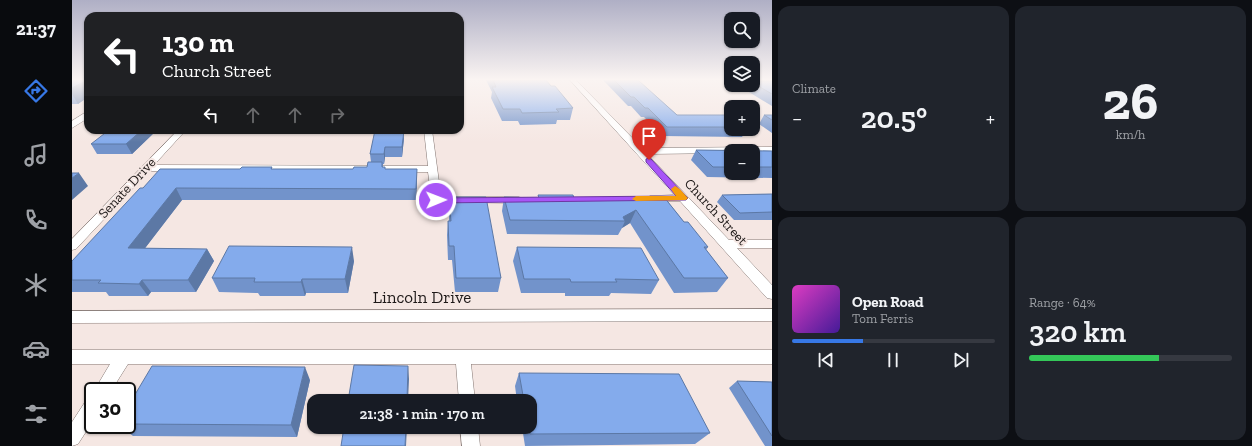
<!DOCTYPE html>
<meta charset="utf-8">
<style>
:root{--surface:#171b24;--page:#20242c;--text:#f1f3f6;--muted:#9ea1a6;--line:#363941;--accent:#3778e6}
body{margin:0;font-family:"Zilla Slab",serif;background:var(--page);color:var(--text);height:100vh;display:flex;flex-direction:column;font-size:15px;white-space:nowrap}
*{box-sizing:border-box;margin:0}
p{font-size:13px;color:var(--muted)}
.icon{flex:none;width:22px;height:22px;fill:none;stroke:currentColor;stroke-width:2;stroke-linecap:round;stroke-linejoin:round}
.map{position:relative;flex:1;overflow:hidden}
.drawer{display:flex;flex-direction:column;gap:6px;padding:6px;background:#0d0f14;width:480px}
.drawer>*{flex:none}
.banner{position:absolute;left:12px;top:12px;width:380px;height:122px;border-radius:12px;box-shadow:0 1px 3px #0004;background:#202124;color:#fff;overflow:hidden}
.controls{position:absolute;left:652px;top:12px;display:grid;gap:8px}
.controls a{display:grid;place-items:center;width:36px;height:36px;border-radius:8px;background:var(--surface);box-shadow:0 1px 3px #0004;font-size:20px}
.speed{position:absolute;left:12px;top:382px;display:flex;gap:8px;font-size:20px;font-weight:700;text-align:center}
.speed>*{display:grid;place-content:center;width:52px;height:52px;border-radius:50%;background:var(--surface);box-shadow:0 1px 3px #0004;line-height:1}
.speed .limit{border:2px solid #111;border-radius:6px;background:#fff;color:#111}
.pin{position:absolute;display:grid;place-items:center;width:34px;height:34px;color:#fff;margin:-41px -17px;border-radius:50% 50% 50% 0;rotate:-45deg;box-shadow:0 0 4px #0007}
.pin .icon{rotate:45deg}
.me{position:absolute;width:44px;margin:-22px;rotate:89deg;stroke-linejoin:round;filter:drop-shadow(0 0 3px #0008)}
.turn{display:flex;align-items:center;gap:14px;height:84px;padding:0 12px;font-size:18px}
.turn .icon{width:52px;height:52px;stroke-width:2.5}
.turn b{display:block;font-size:28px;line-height:34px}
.lanes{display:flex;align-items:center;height:38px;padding:0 12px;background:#0003;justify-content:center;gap:20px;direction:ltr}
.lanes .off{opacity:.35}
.big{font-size:30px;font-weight:600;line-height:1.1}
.drawer .tile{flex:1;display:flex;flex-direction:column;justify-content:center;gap:6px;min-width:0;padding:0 14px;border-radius:12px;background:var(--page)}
.drawer .dial{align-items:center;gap:0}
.dial b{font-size:52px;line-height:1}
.song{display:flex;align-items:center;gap:12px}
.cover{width:48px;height:48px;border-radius:6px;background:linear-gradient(135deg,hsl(310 70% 55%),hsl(260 70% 35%))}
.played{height:4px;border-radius:2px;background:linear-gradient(90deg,var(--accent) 35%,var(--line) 35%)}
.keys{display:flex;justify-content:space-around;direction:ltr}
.heat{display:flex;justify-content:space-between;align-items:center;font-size:22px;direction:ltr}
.charge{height:6px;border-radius:3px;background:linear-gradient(90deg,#34c759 64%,var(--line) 0)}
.drawer .tiles{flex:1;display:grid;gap:6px;grid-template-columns:repeat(2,1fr)}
.trip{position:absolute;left:235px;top:394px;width:230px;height:40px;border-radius:12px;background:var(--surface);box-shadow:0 1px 3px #0004;font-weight:600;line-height:40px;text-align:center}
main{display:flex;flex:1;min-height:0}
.tab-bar{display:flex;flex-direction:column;width:72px;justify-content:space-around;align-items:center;background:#090b0e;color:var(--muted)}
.tab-bar .icon{width:28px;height:28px}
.tab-bar .current{color:var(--accent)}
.tab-bar b{font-size:18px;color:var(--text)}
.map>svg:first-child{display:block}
</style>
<main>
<nav class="tab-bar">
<b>21:37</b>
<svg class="icon current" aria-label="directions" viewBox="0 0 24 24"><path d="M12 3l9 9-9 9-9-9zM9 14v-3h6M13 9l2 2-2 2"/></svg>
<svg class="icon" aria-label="music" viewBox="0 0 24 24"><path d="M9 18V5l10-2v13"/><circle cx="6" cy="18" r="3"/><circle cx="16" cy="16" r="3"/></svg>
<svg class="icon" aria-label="phone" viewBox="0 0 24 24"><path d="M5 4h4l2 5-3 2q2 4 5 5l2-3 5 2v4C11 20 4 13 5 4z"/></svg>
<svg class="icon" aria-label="climate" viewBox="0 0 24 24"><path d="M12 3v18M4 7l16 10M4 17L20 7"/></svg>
<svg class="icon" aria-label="car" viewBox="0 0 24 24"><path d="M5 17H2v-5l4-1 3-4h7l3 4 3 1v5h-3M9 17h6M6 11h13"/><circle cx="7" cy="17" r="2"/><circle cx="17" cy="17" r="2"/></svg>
<svg class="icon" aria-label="filters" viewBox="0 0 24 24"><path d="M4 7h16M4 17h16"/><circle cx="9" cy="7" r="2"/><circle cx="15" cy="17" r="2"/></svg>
</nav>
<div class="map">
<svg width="700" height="446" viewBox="0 0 700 446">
<rect width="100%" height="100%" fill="#f5e7e3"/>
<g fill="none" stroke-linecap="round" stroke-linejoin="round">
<g stroke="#837672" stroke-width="1">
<path id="minor" d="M 498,80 L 504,80 L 570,148 L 700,147 L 700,153 L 659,151 L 659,153 L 575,154 L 657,240 L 700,240 L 700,248 L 665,248 L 700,285 L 700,299 L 695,298 L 608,201 L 574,201 L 573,199 L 578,196 L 602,195 Z
M 691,80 L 700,81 L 700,85 Z
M 106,130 L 114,130 L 82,165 L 356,166 L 352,130 L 360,130 L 369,197 L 447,197 L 452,200 L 447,203 L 360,202 L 356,172 L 77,171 L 4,249 L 0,250 L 0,239 Z
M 700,309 L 700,321 L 0,323 L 0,311 Z
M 0,350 L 700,350 L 700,364 L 399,364 L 403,401 L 387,401 L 384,364 L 56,364 L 39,391 L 22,391 L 38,364 L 0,364 Z
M 21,396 L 21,421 L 6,444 L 0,446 L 0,422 L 15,399 Z
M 388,427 L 406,427 L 408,446 L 390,446 Z"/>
</g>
<g stroke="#837672" stroke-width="1">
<path id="tertiary" d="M 16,111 L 16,118 L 0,128 L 0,121 Z"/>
</g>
<use href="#minor" fill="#fff" fill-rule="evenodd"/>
<use href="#tertiary" fill="#fff" fill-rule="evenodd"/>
</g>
<path fill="#7293cb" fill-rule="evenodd" d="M 0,80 L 16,80 L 16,97 L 6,104 L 0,104 Z
M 414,80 L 474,80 L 479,86 L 501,108 L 498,120 L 485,120 L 484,124 L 448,125 L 446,121 L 430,121 L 419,98 L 420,92 Z
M 531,80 L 566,80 L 605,115 L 659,115 L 659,129 L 675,129 L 670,137 L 591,136 L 572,117 L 569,117 L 559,106 L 556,106 Z
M 681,81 L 700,81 L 700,106 L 672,89 L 675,85 L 681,85 Z
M 692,115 L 700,115 L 700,133 L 687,124 Z
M 85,130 L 60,154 L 25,154 L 19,144 Z
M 332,130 L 332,138 L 330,157 L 313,157 L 312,164 L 311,164 L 311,167 L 313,167 L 313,169 L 345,181 L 344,200 L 110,200 L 73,248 L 135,249 L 142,261 L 124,292 L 79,292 L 76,296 L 37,296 L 34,292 L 0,292 L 0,261 L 71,188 L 168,169 L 200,167 L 200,169 L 281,169 L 295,167 L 299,162 L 298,154 Z
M 624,150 L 700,151 L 700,178 L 635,177 L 619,160 ZM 659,151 L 681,151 L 681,173 L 659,173 Z
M 700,194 L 700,220 L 662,220 L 645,202 L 650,195 Z
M 466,195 L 502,198 L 592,197 L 612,222 L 636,247 L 634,250 L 656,278 L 645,292 L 602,293 L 558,223 L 550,228 L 546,235 L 435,234 L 430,211 L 432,197 L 466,198 Z
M 377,197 L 429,278 L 426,292 L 383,292 L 380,260 L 376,260 L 375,235 L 376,221 L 377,221 Z
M 445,247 L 587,280 L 579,294 L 539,293 L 537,296 L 493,296 L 493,293 L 449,293 L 441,261 Z
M 282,261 L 276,293 L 234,293 L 233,296 L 188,296 L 186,293 L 147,292 L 140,278 Z
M 447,373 L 638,433 L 623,444 L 453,446 L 450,427 L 458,427 L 458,401 L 445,401 L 443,386 Z
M 238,380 L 225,437 L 61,436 L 47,425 L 55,425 L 55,408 Z
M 665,381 L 700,382 L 700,446 L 693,446 L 657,388 Z"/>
<path fill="#5c78a5" d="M 15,80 L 16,80 L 16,97 L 6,104 L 0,94 L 0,88 Z
M 70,130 L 85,130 L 60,154 L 54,144 Z
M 332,130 L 332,138 L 330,157 L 330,147 Z
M 313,147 L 313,157 L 312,164 L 312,154 Z
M 345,169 L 345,181 L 344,200 L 344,189 Z
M 7,173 L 16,186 L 0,200 L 0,178 Z
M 104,188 L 110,200 L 64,260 L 56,248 Z
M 564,210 L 558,223 L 550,228 L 553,221 L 551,217 Z
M 280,247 L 282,261 L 276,293 L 273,279 Z
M 135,249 L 142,261 L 124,292 L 116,280 Z
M 230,279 L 234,293 L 233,296 L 229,282 Z
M 70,280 L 79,292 L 76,296 L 67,284 Z
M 336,366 L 337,379 L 336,401 L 335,401 Z
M 233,367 L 238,380 L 225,437 L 219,425 Z
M 334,427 L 335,427 L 334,446 L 333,446 Z"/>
<path fill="#84abec" stroke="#5c78a5" d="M 0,80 L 15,80 L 0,88 Z
M 421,80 L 474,80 L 479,86 L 483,86 L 501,108 L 484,109 L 487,112 L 450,113 L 448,109 L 431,109 L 420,87 L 424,87 Z
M 542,80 L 566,80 L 605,115 L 659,115 L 659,127 L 595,127 L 576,108 L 573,108 L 562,97 L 559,97 Z
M 681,81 L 700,81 L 700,94 L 681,83 Z
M 692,115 L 700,115 L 700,120 Z
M 37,130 L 70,130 L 54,144 L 19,144 Z
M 303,130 L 332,130 L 330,147 L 313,147 L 312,154 L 298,154 Z
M 624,150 L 700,151 L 700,167 L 681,167 L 681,151 L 659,151 L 659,167 L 641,167 Z
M 296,162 L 310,162 L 310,167 L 313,167 L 313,169 L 345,169 L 344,189 L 104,188 L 56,248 L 135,249 L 116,280 L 70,280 L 67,284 L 26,283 L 29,280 L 0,280 L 0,261 L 68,188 L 71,188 L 88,169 L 168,169 L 170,167 L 200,167 L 199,169 L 281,169 L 282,167 L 295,167 Z
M 0,173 L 7,173 L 0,178 Z
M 700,194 L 700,212 L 668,213 L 650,195 Z
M 466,195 L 501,195 L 502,198 L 592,197 L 612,222 L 616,222 L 636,247 L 632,247 L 656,278 L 612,278 L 564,210 L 551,217 L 553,221 L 438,220 L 432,197 L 467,198 Z
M 377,197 L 414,197 L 429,278 L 384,278 L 382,246 L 377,246 L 376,221 L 379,221 Z
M 157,246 L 280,247 L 273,279 L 230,279 L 229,282 L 182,282 L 183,278 L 140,278 Z
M 445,247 L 569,248 L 587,280 L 543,279 L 545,282 L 499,282 L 498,279 L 452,279 Z
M 282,365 L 336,366 L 335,401 L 276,401 Z
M 80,366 L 233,367 L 219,425 L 55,424 L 55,408 Z
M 447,373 L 607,374 L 638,433 L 458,434 L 457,427 L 458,427 L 458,401 L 452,401 Z
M 665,381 L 700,382 L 700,436 Z
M 272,427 L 334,427 L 333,446 L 269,446 Z"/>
<linearGradient id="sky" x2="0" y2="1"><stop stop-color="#afafc5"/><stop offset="0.56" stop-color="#faf4f2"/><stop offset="1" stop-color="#faf4f2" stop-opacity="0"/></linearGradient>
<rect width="700" height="142" fill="url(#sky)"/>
<path fill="#a855f7" stroke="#6d37a1" d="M 577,158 L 579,159 L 614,196 L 616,198 L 614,200 L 364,203 L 360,200 L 364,198 L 604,196 L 574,162 L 574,159 Z"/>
<path fill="#f59e0b" d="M 603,186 C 608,188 612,194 616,198 L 614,200 L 564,201 L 560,199 L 564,196 L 604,196 L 599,189 Z"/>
<g text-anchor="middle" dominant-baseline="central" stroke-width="4" stroke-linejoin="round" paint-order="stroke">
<g font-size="14" fill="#1d1817" stroke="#f5e7e3">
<text transform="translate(55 188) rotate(-47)">Senate Drive</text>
<text transform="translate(644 212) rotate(47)">Church Street</text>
</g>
<g font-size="17" fill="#1d1817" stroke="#f5e7e3">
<text x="350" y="297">Lincoln Drive</text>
</g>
</g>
</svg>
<div class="controls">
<a><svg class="icon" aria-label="search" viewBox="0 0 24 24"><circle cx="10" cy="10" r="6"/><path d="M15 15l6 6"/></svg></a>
<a><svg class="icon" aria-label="layers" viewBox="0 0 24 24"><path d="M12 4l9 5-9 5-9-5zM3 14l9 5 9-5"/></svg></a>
<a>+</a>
<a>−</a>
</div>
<div class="speed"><div class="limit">30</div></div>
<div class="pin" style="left:577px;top:160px;background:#d93025"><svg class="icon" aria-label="arrive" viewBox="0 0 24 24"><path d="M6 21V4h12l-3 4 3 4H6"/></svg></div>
<svg class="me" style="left:364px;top:200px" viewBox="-20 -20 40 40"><circle r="17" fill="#a855f7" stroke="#fff" stroke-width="3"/><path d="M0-11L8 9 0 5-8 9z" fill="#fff"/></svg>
<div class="trip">21:38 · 1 min · 170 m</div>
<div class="banner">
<div class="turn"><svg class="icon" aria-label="left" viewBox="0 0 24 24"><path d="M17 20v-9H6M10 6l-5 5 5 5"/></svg><div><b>130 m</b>Church Street</div></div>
<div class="lanes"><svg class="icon" aria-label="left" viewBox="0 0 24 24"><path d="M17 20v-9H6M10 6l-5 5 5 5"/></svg><svg class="icon off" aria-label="ahead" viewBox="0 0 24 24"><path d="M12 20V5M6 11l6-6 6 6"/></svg><svg class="icon off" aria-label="ahead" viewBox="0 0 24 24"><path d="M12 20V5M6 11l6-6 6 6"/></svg><svg class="icon off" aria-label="right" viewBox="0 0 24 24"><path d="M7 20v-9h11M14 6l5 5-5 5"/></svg></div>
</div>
</div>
<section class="drawer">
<div class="tiles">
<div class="tile"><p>Climate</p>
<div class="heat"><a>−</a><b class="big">20.5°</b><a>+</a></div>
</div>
<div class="tile dial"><b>26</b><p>km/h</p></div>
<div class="tile">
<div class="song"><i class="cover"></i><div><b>Open Road</b><p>Tom Ferris</p></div></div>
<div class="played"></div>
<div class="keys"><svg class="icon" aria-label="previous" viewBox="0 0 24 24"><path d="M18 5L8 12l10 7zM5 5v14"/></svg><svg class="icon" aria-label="pause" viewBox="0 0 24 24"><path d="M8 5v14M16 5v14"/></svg><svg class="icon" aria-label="next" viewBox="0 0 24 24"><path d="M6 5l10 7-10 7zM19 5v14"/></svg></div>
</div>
<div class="tile"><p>Range · 64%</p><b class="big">320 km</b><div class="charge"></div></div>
</div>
</section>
</main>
